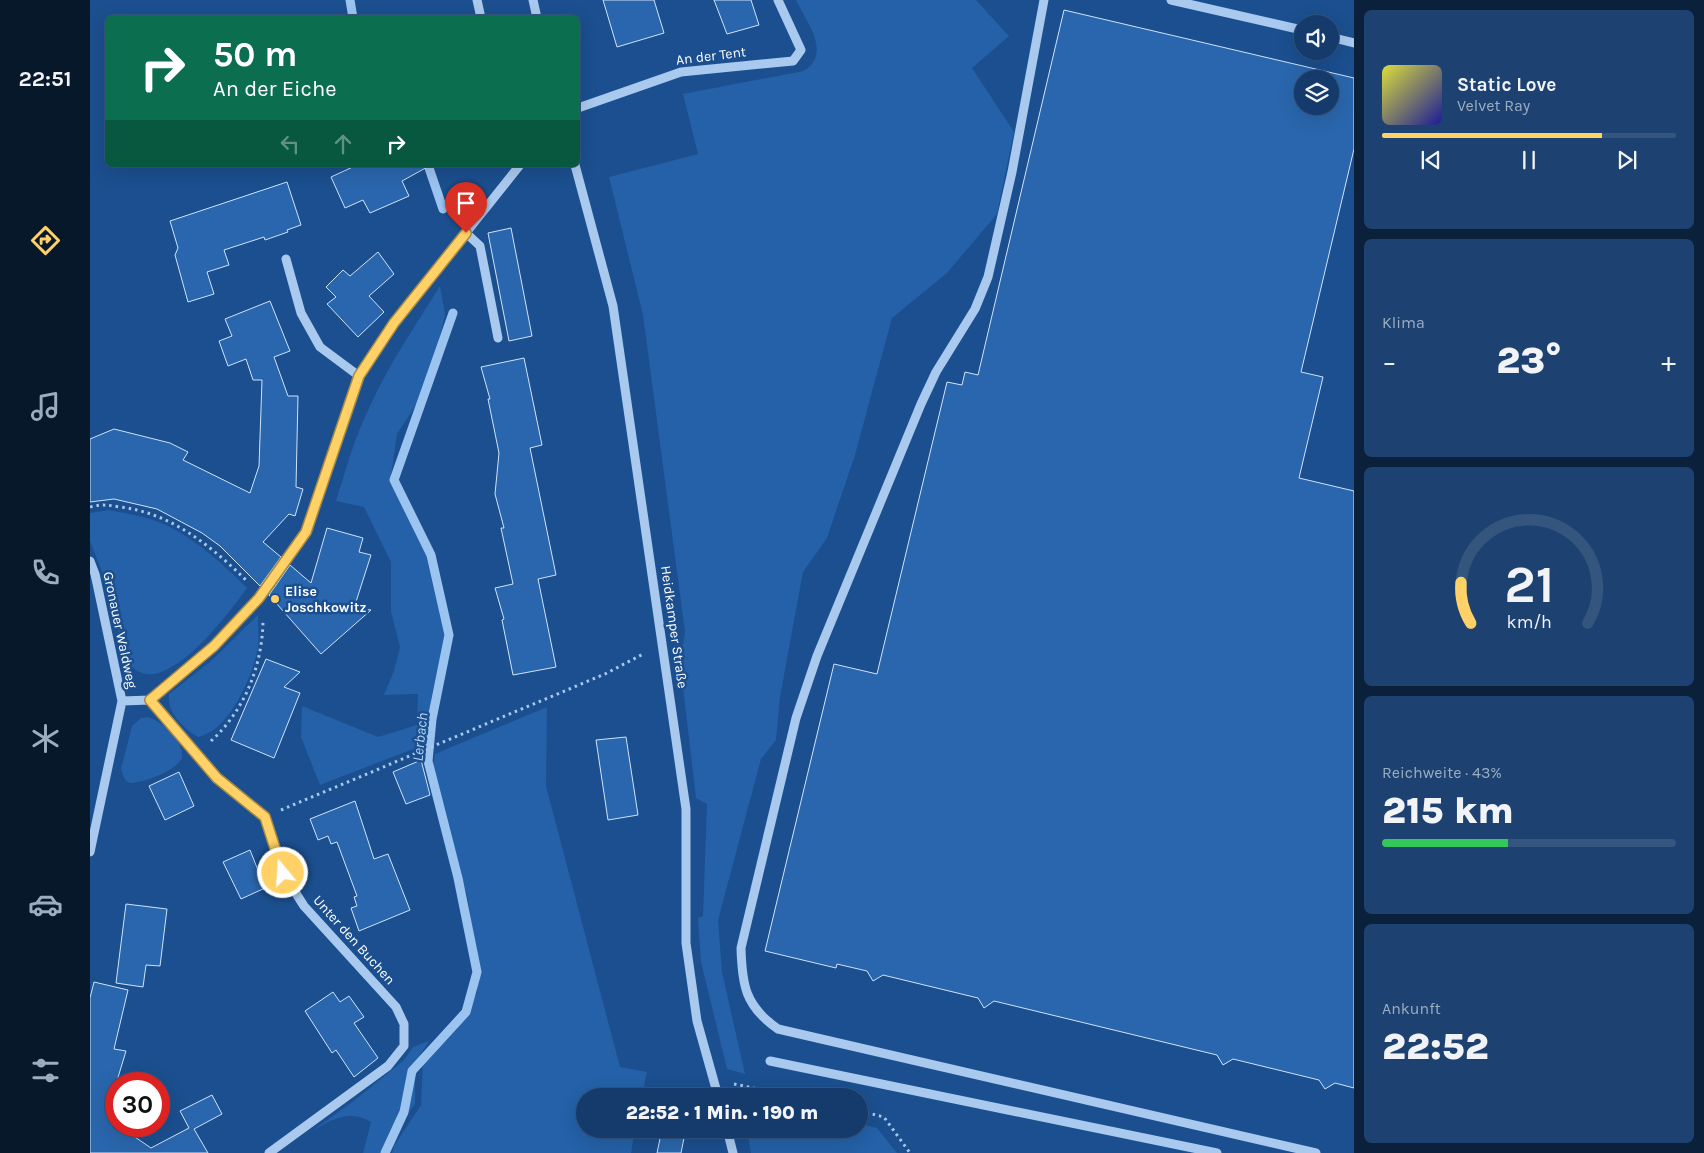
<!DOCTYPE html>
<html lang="de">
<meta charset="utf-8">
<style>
:root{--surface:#143b6b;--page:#1d4271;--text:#f1f3f6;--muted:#9dadc1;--line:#33557e;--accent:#ffd166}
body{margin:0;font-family:Karla,sans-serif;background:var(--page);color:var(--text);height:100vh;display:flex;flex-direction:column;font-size:19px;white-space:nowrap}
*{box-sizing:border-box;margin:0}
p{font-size:16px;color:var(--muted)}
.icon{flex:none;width:28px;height:28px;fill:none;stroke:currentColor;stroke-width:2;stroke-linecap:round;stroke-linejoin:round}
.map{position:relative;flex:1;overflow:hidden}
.side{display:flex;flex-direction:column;gap:10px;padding:10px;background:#0b203b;width:350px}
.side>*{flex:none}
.guide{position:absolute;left:15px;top:15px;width:475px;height:152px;border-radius:8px;box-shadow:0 5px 20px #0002,0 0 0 1px var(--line);background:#0b6e4f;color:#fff;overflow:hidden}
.buttons{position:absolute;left:1204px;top:15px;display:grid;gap:10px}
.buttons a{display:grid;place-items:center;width:45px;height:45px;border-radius:50%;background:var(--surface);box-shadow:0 5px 20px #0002,0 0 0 1px var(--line);font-size:25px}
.speed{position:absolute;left:15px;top:1072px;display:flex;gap:10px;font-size:25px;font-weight:700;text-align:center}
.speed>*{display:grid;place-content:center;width:65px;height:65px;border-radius:50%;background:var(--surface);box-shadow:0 5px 20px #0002,0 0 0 1px var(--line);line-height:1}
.speed .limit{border:8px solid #d22;background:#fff;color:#111}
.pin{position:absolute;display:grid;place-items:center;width:42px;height:42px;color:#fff;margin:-51px -21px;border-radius:50% 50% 50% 0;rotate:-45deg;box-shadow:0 0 5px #0007}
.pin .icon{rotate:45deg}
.me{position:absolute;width:55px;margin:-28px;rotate:342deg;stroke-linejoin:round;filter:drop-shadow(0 0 4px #0008)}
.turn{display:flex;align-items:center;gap:18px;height:105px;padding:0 25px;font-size:22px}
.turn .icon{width:65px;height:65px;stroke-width:2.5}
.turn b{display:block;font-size:35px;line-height:42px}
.lanes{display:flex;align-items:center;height:48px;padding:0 25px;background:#0003;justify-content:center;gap:25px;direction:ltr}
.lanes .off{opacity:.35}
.big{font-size:38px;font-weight:800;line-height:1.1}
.side .card{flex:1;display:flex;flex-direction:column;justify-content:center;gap:8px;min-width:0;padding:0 18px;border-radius:8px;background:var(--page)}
.side .dial{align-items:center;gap:0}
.dial svg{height:130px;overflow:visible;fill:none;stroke:var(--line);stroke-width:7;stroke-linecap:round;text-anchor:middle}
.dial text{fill:var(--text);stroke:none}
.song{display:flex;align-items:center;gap:15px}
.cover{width:60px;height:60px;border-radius:8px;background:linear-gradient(135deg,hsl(60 70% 55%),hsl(240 70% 35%))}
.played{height:5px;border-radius:2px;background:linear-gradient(90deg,var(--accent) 75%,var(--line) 75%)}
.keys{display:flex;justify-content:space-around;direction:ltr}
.heat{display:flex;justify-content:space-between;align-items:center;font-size:28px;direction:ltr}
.charge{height:8px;border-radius:4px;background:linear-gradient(90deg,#34c759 43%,var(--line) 0)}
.trip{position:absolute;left:486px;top:1088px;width:292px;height:50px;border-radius:25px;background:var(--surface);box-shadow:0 5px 20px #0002,0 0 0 1px var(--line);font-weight:800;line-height:50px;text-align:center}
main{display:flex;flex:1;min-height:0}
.menu{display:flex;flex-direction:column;width:90px;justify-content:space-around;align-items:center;background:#08182b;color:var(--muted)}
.menu .icon{width:35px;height:35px}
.menu .on{color:var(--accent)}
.menu b{font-size:22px;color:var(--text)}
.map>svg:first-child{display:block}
</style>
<main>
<nav class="menu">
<b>22:51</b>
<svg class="icon on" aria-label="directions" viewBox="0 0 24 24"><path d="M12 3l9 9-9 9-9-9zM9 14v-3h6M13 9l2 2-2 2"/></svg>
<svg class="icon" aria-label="music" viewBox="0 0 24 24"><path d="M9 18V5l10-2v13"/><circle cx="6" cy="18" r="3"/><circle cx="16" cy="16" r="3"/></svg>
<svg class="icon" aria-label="phone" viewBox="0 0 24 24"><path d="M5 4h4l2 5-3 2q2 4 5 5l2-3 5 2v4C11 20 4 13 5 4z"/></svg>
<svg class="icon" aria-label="climate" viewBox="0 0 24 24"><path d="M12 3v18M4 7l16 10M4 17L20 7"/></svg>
<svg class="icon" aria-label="car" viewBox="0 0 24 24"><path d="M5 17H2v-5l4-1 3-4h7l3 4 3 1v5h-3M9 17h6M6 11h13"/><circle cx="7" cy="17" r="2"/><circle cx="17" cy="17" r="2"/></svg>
<svg class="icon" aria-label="filters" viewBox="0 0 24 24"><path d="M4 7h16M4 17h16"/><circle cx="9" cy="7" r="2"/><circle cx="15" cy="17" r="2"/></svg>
</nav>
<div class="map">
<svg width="1264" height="1153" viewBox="0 0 1264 1153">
<rect width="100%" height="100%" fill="#1b4f8f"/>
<path fill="#2461a8" d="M 706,0 L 886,0 L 919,36 L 882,68 L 924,132 L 907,214 L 857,273 L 802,318 L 765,455 L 737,538 L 713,572 L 690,697 L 686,740 L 671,759 L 628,920 L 632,972 L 655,1074 L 637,1069 L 611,962 L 608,918 L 613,916 L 617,804 L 606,798 L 590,662 L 595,632 L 553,315 L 519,177 L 608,154 L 593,94 L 714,71 C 742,53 717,23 706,0 Z
M 350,286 L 355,315 L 339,385 L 307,434 L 300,483 L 333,538 L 356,637 L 342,693 L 336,744 L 230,785 L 211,737 L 212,706 L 288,737 L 327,725 L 328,694 L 294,695 L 304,671 L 310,647 L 301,612 L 301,562 L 274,507 L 246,501 C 256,469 265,436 280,406 C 299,364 325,326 350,286 Z
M 19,510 C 39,514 60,517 78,526 C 108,541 134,565 157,588 C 138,614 64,716 34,655 L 18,587 L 0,541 L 0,513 Z
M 168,615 C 168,625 169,636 168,647 C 163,676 139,731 108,737 C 93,728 77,713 79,694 L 121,661 Z
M 457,707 L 456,786 L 530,1067 L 557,1072 L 552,1096 L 495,1096 L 495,1129 L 545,1129 L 541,1153 L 302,1153 L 304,1146 L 331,1105 L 333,1058 L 346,1039 L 376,1011 L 387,993 L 389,971 L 377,894 L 355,833 L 342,772 L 345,754 Z
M 58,717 C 73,722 94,741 92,758 C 86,771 53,783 40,783 L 35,780 L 31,769 L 42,726 L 51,718 Z
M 339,1041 L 328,1058 L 325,1068 L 325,1104 L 296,1145 L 293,1153 L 273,1153 L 281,1122 C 260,1109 242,1119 222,1131 L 265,1100 L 314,1060 L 323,1047 Z
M 770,1124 L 787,1128 L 807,1153 L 661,1153 L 657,1129 L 770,1129 Z"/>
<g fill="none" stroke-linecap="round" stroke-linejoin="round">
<path stroke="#9cc4f0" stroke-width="9" d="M 260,0 L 263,18
M 338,165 L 353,209
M 295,1153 L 314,1112 L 322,1071 L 376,1012 L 387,972 L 368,878 L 338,761 L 342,719 L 359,635 L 341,555 L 304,480 L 363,313"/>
</g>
<path fill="#2a66ad" stroke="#cfe3fa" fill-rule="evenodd" d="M 513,0 L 564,0 L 574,33 L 527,47 Z
M 624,0 L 661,0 L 669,25 L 637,34 Z
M 974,10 L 1264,78 L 1264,149 L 1211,372 L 1233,377 L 1209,478 L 1264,491 L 1264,1088 L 1245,1083 L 1235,1089 L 1229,1080 L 1143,1059 L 1133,1065 L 1127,1055 L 904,1001 L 894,1008 L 888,998 L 793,975 L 783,981 L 777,971 L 747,964 L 746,968 L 675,951 L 744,664 L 787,674 L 857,382 L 872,385 L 875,372 L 888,375 ZM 1212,79 L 1240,79 L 1240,106 L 1212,106 Z
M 267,165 L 341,165 L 312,181 L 319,196 L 280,213 L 273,200 L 255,208 L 241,177 Z
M 197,182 L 211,225 L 197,230 L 198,232 L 175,240 L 174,237 L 134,250 L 139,265 L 117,272 L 124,294 L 98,302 L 85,255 L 88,248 L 80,221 Z
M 421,228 L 442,336 L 419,341 L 398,233 Z
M 288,252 L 304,274 L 279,296 L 294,312 L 268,337 L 237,304 L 246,297 L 236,287 L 253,270 L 260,276 Z
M 180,301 L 200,351 L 184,357 L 198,396 L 208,396 L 206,487 L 213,489 L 205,516 L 199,514 L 173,542 L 191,557 L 170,586 L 130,546 L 112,533 L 67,509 L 24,499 L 0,502 L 0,439 L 24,429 L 80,443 L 98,452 L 93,460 L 160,493 L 169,466 L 172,380 L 163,380 L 156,359 L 138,366 L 129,341 L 142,336 L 135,319 Z
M 434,358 L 452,445 L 440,448 L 466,575 L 448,579 L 466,667 L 423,675 L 412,620 L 414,619 L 405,588 L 423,584 L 411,528 L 414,528 L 405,494 L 409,453 L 398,399 L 400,399 L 391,367 Z
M 237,528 L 273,538 L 269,552 L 281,555 L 264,608 L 281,610 L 231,654 L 179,595 L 200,565 L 221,583 Z
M 176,659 L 210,672 L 194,687 L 210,693 L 184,758 L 141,740 Z
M 536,737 L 548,815 L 518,820 L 506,740 Z
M 331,760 L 340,795 L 316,804 L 303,772 Z
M 89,772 L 104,806 L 75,820 L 59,786 Z
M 265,801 L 284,859 L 298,854 L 320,910 L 269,931 L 261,908 L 267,906 L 264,897 L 267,896 L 247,842 L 241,844 L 238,836 L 228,840 L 220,819 Z
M 160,850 L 175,888 L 151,899 L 133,862 Z
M 36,904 L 77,909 L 70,966 L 56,965 L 53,987 L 26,983 Z
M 4,982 L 38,990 L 24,1049 L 36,1051 L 26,1084 L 26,1129 L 36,1131 L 61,1148 L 99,1128 L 90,1111 L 122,1095 L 132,1114 L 104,1129 L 118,1153 L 0,1153 L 0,998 Z
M 243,992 L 250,1002 L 259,996 L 274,1017 L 264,1023 L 288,1058 L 264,1077 L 246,1050 L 242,1053 L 215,1011 Z
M 572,1129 L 595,1133 L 591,1153 L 567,1153 Z"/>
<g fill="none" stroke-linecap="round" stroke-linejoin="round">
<path stroke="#a9c9ee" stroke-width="3" stroke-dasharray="2.5 4" stroke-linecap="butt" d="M 0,507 C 11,504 19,505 30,507 C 82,513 122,547 158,582
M 121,741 C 154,711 172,667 173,622
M 191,810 L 515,674 L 555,653
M 644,1084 L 702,1096
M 770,1111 L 794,1117 L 820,1153"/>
<path stroke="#a9c9ee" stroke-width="9" d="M 387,0 L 391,18
M 443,0 L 447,18
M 954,0 L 922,172 L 898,277 L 885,309 L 846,372 L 831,404 L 727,656 L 706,718 L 651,948 C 652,985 655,1006 688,1029 L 1226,1153
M 1081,0 L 1212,30
M 1240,37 L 1264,43
M 488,108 L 591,72 L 703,61 L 711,50 L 688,0
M 485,165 L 523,306 L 596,809 L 596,943 L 607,1021 L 628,1096
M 376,233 L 390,246 L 408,338
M 196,259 L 211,313 L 230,347 L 269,376
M 0,561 L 5,574 L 32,701 L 0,852
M 60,700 L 127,778 L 175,817 L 193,873 L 214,906 L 306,1007 L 314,1024 L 314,1046 L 298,1066 L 179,1153
M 32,701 L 60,700 L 124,647 L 169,598 L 216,532 L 269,376 L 304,323 L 430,165
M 680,1061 L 1127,1153
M 637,1129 L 643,1153"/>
</g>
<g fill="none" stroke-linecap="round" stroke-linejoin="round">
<g stroke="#a68842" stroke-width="12">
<path id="route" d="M 193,873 L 175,817 L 127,778 L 60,700 L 124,646 L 169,598 L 216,532 L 269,376 L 304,323 L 376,233"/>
</g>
<use href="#route" stroke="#ffd166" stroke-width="9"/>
</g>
<circle fill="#ffd166" stroke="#1b4f8f" stroke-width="2" cx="185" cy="599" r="5"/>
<g text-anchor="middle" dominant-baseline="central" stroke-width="5" stroke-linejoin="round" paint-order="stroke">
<g font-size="14" fill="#fff" stroke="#1b4f8f">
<text transform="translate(621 56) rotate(-7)">An der Tent</text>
<text transform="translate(584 627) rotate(82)">Heidkamper Straße</text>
<text transform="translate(30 630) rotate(78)">Gronauer Waldweg</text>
<text transform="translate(264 940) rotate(48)">Unter den Buchen</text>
</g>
<g font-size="14" font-weight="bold" fill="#fff" stroke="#1b4f8f" text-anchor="start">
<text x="195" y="591">Elise<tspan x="195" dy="16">Joschkowitz</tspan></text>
</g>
<g font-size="15" font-style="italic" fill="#b5d3f5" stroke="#1b4f8f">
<text transform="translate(330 737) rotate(-84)">Lerbach</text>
</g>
</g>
</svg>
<div class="buttons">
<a><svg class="icon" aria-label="sound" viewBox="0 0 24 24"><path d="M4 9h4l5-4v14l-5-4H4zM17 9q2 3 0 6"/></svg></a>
<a><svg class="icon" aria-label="layers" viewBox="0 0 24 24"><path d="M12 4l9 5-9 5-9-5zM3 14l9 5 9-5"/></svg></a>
</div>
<div class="speed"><div class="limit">30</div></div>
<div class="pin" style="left:376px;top:233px;background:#d93025"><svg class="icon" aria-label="arrive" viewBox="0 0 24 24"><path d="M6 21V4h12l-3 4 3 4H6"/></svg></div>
<svg class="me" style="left:193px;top:873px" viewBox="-20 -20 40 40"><circle r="17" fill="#ffd166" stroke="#fff" stroke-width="3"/><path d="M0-11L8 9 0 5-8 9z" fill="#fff"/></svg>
<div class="trip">22:52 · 1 Min. · 190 m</div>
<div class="guide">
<div class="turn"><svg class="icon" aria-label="right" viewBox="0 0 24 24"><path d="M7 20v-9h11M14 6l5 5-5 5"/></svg><div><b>50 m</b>An der Eiche</div></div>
<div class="lanes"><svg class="icon off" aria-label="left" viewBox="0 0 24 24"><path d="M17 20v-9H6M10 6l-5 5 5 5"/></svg><svg class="icon off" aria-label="ahead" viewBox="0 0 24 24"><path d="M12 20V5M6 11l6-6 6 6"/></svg><svg class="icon" aria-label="right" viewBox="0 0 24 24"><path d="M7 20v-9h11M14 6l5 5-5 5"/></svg></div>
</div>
</div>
<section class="side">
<div class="card">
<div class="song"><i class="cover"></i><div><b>Static Love</b><p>Velvet Ray</p></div></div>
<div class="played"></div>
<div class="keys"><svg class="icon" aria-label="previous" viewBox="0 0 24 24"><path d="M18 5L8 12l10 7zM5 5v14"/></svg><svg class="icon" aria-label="pause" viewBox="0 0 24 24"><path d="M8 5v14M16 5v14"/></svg><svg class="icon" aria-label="next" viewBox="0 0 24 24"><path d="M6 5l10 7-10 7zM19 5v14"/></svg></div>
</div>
<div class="card"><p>Klima</p>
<div class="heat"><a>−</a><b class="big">23°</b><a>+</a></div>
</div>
<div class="card dial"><svg viewBox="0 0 100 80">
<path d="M14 69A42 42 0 1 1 86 69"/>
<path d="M14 69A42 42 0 0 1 8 44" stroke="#ffd166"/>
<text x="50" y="56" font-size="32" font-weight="700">21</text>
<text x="50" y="72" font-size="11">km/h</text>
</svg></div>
<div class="card"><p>Reichweite · 43%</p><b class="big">215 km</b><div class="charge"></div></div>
<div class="card"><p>Ankunft</p><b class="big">22:52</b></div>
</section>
</main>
